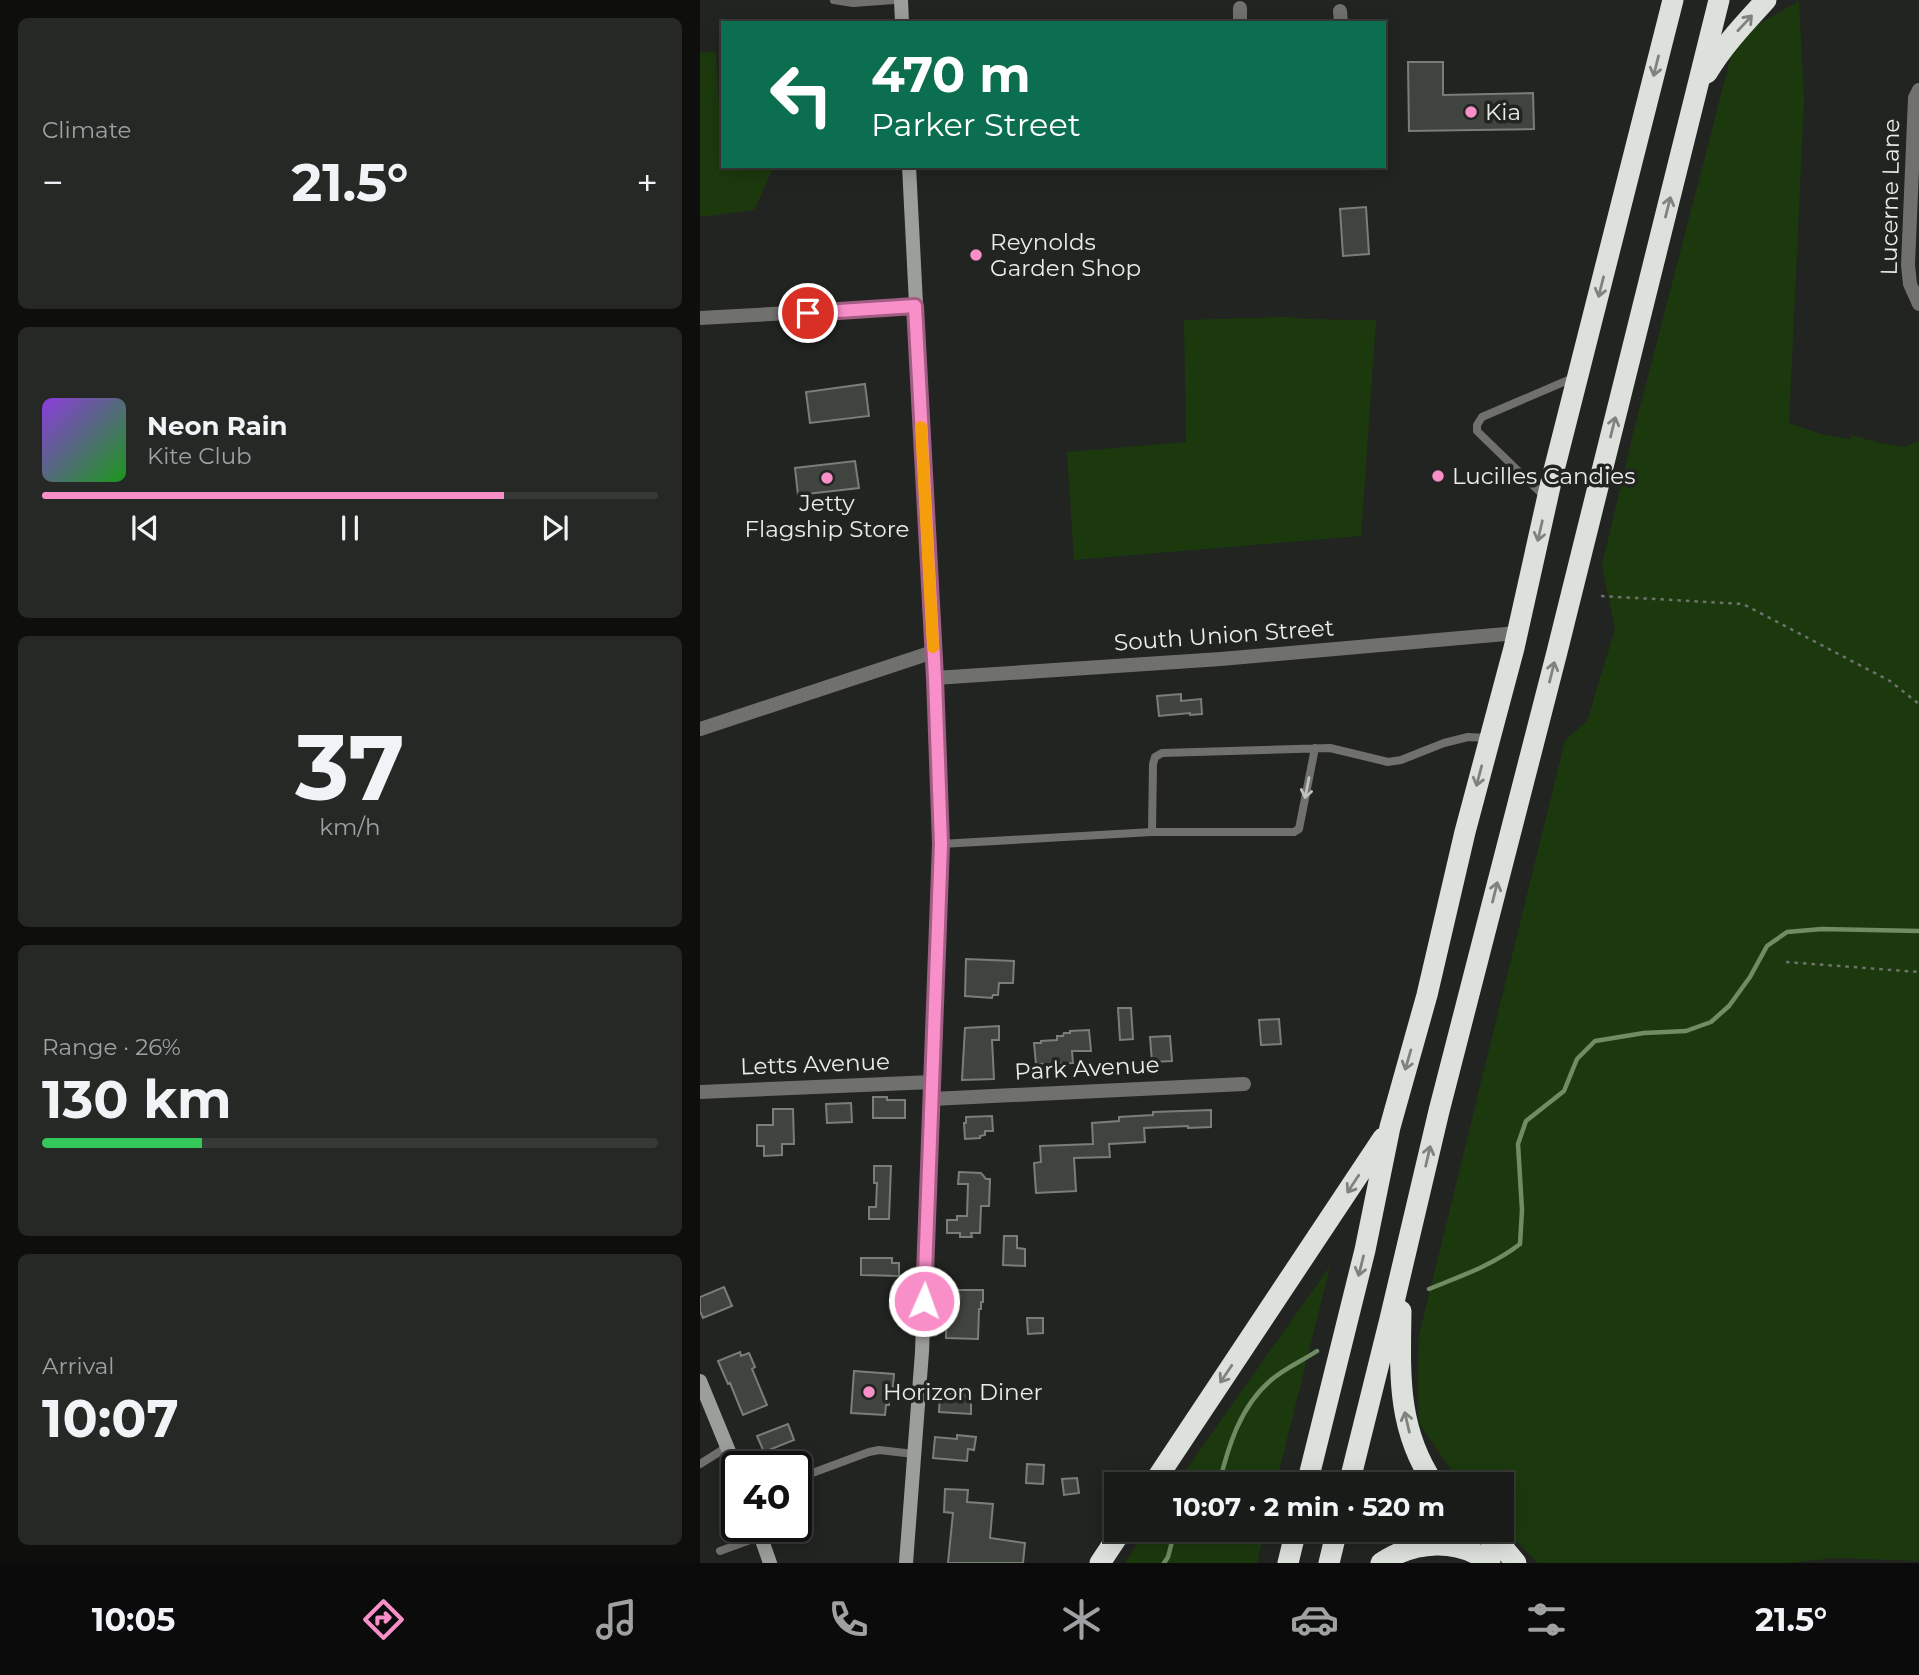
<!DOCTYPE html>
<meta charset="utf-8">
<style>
:root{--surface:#191b18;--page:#262825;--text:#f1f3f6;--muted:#9fa1a2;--line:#373937;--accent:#f98fc9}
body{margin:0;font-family:Montserrat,sans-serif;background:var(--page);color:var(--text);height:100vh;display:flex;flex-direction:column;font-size:26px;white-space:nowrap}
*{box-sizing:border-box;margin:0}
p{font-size:23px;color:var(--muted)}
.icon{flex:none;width:38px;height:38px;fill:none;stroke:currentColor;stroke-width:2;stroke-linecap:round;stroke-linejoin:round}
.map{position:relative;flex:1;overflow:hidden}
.side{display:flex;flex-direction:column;gap:18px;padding:18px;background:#0e0f0d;width:700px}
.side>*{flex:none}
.top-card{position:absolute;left:21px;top:21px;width:665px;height:147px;border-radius:0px;box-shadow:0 4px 18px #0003,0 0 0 2px var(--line);background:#0b6e4f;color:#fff;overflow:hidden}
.speed{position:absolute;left:21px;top:1451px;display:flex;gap:14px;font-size:35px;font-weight:700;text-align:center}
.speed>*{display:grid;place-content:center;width:91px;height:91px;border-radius:50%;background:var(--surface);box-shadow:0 4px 18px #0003,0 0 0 2px var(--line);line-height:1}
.speed .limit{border:4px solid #111;border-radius:10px;background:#fff;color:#111}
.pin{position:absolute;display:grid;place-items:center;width:60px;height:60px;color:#fff;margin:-30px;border:4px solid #fff;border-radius:50%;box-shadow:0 2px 7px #0007}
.me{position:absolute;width:77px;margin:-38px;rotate:2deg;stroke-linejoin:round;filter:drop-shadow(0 0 5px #0008)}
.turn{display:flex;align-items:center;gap:24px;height:147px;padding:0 35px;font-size:32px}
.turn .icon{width:91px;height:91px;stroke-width:2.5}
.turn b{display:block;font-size:49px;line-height:60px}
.big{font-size:52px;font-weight:700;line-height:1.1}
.side .widget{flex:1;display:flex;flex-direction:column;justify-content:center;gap:10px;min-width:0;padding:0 24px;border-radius:10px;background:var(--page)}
.side .dial{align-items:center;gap:0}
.dial b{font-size:91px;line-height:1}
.song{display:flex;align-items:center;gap:21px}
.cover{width:84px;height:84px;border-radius:10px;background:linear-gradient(135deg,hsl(270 70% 55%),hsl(120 70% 35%))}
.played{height:7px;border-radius:4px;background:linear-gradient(90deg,var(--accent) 75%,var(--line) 75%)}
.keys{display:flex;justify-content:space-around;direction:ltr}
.heat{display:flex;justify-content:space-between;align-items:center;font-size:38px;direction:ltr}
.charge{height:10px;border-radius:5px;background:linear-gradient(90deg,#34c759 26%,var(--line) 0)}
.trip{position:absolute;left:404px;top:1472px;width:410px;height:70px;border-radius:0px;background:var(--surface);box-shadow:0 4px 18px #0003,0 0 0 2px var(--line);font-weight:700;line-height:70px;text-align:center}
.menu{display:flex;height:112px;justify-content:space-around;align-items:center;background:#0a0b0a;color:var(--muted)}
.menu .icon{width:49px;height:49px}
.menu .active{color:var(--accent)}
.menu b{font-size:32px;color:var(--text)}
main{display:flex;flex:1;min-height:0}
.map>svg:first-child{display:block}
</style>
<main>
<section class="side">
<div class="widget"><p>Climate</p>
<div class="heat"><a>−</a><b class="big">21.5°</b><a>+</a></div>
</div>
<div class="widget">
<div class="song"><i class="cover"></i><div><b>Neon Rain</b><p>Kite Club</p></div></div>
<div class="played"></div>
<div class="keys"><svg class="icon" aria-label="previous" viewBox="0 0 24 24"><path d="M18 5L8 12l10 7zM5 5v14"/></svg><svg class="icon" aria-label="pause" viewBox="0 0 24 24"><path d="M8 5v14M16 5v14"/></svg><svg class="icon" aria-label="next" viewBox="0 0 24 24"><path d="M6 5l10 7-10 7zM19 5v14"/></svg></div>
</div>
<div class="widget dial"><b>37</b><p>km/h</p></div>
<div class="widget"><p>Range · 26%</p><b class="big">130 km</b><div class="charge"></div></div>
<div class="widget"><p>Arrival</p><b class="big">10:07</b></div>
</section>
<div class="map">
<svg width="1219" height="1563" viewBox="0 0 1219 1563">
<rect width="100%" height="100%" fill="#212420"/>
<path fill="#1c390e" d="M 1099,1 L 1104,100 L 1089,423 L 1120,434 L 1151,439 L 1151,435 L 1180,443 L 1205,447 L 1219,441 L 1219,1561 L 1135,1558 L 1088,1563 L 838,1563 L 802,1527 L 802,1484 L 761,1484 L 719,1423 L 718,1385 L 719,1335 L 865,740 L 887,721 L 915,629 L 902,565 L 934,430 L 1036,37 Z
M 16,51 L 20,125 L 23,126 L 23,166 L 74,166 L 54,210 L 0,217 L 0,53 Z
M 585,317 C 615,321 646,319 676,320 L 661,536 L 374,560 L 367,452 L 486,442 L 484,320 Z
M 630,1266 L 576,1484 L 476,1484 Z
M 446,1530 L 565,1530 L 557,1563 L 425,1563 Z"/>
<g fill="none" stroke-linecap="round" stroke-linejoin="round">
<path stroke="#708c63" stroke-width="4.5" d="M 729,1289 C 761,1276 793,1265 820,1244 L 822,1210 L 818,1144 L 826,1121 L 864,1091 L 877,1059 L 895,1041 L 944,1033 L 986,1031 L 1011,1022 L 1029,1006 L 1050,977 L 1067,946 L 1087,932 L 1122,929 L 1219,931
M 519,1484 C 528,1447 540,1407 570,1381 C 583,1369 602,1361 617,1351
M 464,1563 L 468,1557 L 475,1530"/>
</g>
<path fill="#40443f" stroke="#7a7e79" stroke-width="2" d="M 708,62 L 743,62 L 743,95 L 833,93 L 834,129 L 709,131 Z
M 666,207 L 669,254 L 643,256 L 640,209 Z
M 165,384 L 169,416 L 110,423 L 106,392 Z
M 155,461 L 159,488 L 98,495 L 95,468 Z
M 481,694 L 481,701 L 501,699 L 502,714 L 490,715 L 490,713 L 459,716 L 457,696 Z
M 266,959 L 314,961 L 313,983 L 299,983 L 298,995 L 293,995 L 292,998 L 265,996 Z
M 418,1008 L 431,1008 L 433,1039 L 420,1040 Z
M 579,1019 L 581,1044 L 561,1045 L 559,1020 Z
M 299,1026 L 299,1040 L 292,1040 L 294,1079 L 262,1080 L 265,1028 Z
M 389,1030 L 391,1051 L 372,1051 L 373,1063 L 336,1064 L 334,1043 L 341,1043 L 341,1041 L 357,1040 L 357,1036 L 363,1036 L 364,1033 L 370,1033 L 370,1031 Z
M 470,1036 L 472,1061 L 452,1062 L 450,1037 Z
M 173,1097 L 187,1097 L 187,1100 L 205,1100 L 205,1118 L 173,1118 Z
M 151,1103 L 152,1122 L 127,1123 L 126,1104 Z
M 73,1109 L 93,1109 L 94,1144 L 82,1144 L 82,1155 L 64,1156 L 64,1146 L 57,1146 L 57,1125 L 73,1125 Z
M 511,1110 L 511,1127 L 488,1128 L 488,1126 L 444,1128 L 445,1142 L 409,1144 L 410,1157 L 374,1158 L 376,1191 L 336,1193 L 334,1163 L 341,1162 L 340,1146 L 393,1144 L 392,1123 L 419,1121 L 419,1117 L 453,1115 L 453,1112 Z
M 292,1116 L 293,1131 L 285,1131 L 285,1135 L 280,1136 L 280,1138 L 265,1139 L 264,1123 L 266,1123 L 266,1117 Z
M 174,1166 L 191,1166 L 189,1219 L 169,1219 L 169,1207 L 176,1207 L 177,1183 L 174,1183 Z
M 259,1172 L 281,1173 L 286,1179 L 290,1179 L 289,1206 L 281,1206 L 280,1233 L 271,1233 L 272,1237 L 260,1237 L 260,1233 L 247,1233 L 247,1220 L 257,1220 L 257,1216 L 267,1216 L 268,1184 L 258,1184 Z
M 304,1236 L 317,1236 L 317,1248 L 325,1249 L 325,1266 L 303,1265 Z
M 161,1258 L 192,1258 L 192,1263 L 199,1263 L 199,1276 L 161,1275 Z
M 24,1287 L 32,1306 L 3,1318 L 0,1311 L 0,1297 Z
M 247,1290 L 283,1290 L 283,1302 L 281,1302 L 281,1309 L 279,1309 L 278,1339 L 246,1338 Z
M 327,1318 L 343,1318 L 343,1333 L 328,1334 Z
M 40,1352 L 41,1356 L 49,1353 L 55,1367 L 52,1369 L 67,1405 L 43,1415 L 30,1383 L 28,1384 L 18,1361 Z
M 154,1371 L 194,1374 L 193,1388 L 190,1388 L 189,1405 L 186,1405 L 185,1415 L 151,1413 Z
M 240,1392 L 264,1394 L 271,1404 L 271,1414 L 239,1412 Z
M 88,1424 L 94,1440 L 64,1452 L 57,1436 Z
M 257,1435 L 276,1437 L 274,1450 L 268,1449 L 267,1461 L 233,1458 L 235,1437 L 257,1439 Z
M 327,1464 L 344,1465 L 343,1484 L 326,1483 Z
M 377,1478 L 379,1493 L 364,1495 L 362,1479 Z
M 245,1489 L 268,1490 L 267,1502 L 293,1504 L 290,1538 L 325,1543 L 323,1563 L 248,1563 L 253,1513 L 244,1512 Z"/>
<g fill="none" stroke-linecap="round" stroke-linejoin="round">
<path stroke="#6e716d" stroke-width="2.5" stroke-dasharray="3.5 5" stroke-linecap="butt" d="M 901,596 L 1043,604 L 1190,681 L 1219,704
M 1086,962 L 1219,972"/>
<path stroke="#70716f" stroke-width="8" d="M 134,0 L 153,3 L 194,0
M 844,496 L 777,431 L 777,425 L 782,417 L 873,378
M 452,832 L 594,832 L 599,829 L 615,748
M 241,844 L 452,832 L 453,764 L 455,757 L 462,753 L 630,748 L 688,762 L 701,760 L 744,743 L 768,737 L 789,738
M 0,1464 L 27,1447
M 96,1479 L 169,1452 L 179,1450 L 214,1454
M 20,1551 L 61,1536"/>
<path stroke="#70716f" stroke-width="14" d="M 540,8 L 540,23
M 640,11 L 641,23
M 1219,90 L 1215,98 L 1208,265 L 1210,284 L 1219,304
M 0,318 L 215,306
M 235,678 L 521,659 L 817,633
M 0,729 L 233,652
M 0,1092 L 233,1082
M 232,1099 L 544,1084"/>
<path stroke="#9c9e9b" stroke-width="14" d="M 201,0 L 202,23
M 0,1381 L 37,1471
M 57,1526 L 70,1563
M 206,1563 L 222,1352 L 241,844 L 235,678 L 209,166"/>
<path stroke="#dde1db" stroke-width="21" d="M 1007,73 C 1023,46 1045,23 1066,0
M 701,1311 C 700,1375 697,1429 734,1484
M 453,1484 L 683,1138
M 607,1484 L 665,1250 L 690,1127 L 727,995 L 765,832 L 814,648 L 851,482 L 973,0
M 649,1484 L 690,1319 L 739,1111 L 857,652 L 1019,0
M 780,1530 L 806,1551 L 816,1563
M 400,1563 L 422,1530
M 588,1563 L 596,1530
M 629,1563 L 637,1530
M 681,1563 C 714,1541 758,1537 790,1563"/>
</g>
<defs><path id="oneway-shaft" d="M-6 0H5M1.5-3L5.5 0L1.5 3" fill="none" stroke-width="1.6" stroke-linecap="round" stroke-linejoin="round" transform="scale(1.75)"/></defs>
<g stroke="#7f827e">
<use href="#oneway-shaft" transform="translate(1045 23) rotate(-47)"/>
<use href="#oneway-shaft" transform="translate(956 66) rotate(104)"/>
<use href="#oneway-shaft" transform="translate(968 207) rotate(-76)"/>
<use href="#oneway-shaft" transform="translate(901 287) rotate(104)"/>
<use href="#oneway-shaft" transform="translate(913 427) rotate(-76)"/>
<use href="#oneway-shaft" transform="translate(840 531) rotate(103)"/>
<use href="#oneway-shaft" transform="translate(852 672) rotate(-76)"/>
<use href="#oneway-shaft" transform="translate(779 776) rotate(105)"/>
<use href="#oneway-shaft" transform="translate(795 892) rotate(-76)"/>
<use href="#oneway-shaft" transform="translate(708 1060) rotate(106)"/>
<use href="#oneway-shaft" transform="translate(728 1156) rotate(-77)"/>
<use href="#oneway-shaft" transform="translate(653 1184) rotate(123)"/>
<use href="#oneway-shaft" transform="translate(661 1266) rotate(104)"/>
<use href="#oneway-shaft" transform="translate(526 1374) rotate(124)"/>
<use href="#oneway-shaft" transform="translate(707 1422) rotate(-103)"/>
</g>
<use stroke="#bfc1be" href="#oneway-shaft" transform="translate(607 788) rotate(101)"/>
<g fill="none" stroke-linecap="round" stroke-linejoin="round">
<g stroke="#a25d83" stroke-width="18">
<path id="route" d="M 108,313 L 215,306 L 235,678 L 241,844 L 224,1301"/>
</g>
<use href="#route" stroke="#f98fc9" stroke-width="12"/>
<path stroke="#f59e0b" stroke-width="12" d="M 221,427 L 233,647"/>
</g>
<g fill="#f98fc9" stroke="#212420" stroke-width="2.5">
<circle cx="771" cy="112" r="7"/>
<circle cx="276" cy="255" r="7"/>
<circle cx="738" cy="476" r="7"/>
<circle cx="127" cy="478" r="7"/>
<circle cx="169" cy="1392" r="7"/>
</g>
<g text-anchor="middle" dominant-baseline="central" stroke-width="7" stroke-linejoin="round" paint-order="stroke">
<g font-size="23" fill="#eaece9" stroke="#212420" text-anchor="start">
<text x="785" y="112">Kia</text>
<text x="290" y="242">Reynolds<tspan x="290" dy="26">Garden Shop</tspan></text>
<text x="752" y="476">Lucilles Candies</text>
<text x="127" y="503" text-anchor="middle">Jetty<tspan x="127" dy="26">Flagship Store</tspan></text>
<text x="183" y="1392">Horizon Diner</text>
</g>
<g font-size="23" fill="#eaece9" stroke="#212420">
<text transform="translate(1190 197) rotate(-89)">Lucerne Lane</text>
<text transform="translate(524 635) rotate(-4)">South Union Street</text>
<text transform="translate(115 1064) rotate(-2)">Letts Avenue</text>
<text transform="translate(387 1068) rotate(-3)">Park Avenue</text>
</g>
</g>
</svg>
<div class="speed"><div class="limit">40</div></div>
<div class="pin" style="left:108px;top:313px;background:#d93025"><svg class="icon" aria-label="arrive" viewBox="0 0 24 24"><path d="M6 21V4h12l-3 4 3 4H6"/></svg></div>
<svg class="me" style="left:224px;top:1301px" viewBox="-20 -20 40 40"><circle r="17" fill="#f98fc9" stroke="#fff" stroke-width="3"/><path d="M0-11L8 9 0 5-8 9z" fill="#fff"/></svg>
<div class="trip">10:07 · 2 min · 520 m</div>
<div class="top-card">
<div class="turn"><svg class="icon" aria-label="left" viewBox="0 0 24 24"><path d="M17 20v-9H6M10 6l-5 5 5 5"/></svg><div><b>470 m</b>Parker Street</div></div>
</div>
</div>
</main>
<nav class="menu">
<b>10:05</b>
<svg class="icon active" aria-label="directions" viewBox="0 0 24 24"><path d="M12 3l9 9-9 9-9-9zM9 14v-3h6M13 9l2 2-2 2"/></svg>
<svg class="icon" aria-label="music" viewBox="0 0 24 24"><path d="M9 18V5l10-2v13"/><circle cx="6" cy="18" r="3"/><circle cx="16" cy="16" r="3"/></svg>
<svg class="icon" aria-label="phone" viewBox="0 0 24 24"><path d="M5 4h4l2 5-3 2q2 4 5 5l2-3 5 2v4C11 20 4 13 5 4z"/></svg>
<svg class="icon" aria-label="climate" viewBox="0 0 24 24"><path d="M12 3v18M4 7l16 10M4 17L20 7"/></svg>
<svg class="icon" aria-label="car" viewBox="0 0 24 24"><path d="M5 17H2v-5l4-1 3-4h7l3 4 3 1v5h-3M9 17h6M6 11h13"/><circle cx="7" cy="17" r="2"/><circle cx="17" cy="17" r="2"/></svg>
<svg class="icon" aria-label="filters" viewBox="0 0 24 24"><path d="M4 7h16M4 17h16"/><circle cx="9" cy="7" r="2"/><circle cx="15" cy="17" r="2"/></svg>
<b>21.5°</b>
</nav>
